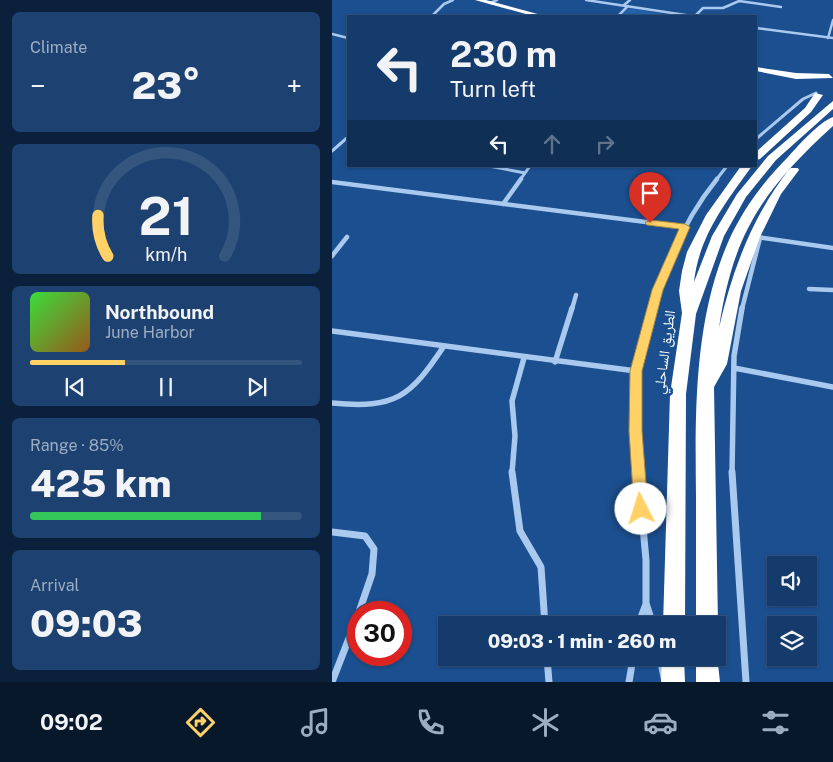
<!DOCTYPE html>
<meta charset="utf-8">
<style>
:root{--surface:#143b6b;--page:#1d4271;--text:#f1f3f6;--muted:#9dadc1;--line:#33557e;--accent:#ffd166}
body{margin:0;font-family:"Public Sans","Noto Naskh Arabic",sans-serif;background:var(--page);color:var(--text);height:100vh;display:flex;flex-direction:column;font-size:19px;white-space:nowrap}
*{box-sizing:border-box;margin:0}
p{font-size:16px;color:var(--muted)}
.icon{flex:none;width:28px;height:28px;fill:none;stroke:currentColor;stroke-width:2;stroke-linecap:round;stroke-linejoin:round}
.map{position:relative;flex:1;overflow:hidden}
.details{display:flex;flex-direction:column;gap:12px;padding:12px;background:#0b203b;width:332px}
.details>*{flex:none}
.guide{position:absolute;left:15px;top:15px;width:410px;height:152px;border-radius:0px;box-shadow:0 1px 4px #0004,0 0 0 1px var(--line);background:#143b6b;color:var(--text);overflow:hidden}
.buttons{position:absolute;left:435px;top:556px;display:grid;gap:10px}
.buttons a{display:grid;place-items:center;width:50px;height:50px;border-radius:0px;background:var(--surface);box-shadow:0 1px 4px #0004,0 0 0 1px var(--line);font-size:25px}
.speed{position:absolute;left:15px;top:601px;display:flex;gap:10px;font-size:25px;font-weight:700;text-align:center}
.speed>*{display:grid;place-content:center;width:65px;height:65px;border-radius:50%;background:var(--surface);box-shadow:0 1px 4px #0004,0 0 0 1px var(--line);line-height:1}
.speed .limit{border:8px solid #d22;background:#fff;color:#111}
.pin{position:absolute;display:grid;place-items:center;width:42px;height:42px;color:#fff;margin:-51px -21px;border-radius:50% 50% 50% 0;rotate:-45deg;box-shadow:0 0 5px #0007}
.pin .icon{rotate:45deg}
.me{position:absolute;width:55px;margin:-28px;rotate:355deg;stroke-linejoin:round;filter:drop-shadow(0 0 4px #0008)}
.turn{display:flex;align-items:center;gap:18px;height:105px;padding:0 20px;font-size:22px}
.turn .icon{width:65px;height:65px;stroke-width:2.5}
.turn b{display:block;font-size:35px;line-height:42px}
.lanes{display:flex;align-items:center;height:48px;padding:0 20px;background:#0003;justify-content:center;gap:25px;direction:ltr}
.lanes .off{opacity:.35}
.big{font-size:38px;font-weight:800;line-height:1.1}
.details .widget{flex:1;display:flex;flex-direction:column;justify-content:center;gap:8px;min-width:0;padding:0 18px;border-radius:8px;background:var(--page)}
.details .dial{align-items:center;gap:0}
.dial svg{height:130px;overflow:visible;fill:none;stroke:var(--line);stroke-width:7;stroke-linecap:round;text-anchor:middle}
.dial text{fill:var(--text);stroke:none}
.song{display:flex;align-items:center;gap:15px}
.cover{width:60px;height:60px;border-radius:8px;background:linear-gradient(135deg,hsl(120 70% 55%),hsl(30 70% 35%))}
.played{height:5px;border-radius:2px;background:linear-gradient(90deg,var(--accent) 35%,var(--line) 35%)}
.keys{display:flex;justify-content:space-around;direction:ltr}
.heat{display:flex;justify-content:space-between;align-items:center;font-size:28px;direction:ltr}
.charge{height:8px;border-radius:4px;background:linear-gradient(90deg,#34c759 85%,var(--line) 0)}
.trip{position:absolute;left:106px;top:616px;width:288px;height:50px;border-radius:0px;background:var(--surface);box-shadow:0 1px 4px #0004,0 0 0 1px var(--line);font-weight:800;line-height:50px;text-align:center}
.tab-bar{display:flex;height:80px;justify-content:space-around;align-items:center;background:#08182b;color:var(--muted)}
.tab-bar .icon{width:35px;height:35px}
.tab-bar .current{color:var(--accent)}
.tab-bar b{font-size:22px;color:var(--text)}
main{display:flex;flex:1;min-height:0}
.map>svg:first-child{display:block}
</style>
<main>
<section class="details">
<div class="widget"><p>Climate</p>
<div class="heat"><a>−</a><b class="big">23°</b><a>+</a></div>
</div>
<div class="widget dial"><svg viewBox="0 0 100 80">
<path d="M14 69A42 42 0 1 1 86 69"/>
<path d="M14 69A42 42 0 0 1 8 44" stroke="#ffd166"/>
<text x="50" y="56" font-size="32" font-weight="700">21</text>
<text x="50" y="72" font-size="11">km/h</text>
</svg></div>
<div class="widget">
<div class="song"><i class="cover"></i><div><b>Northbound</b><p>June Harbor</p></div></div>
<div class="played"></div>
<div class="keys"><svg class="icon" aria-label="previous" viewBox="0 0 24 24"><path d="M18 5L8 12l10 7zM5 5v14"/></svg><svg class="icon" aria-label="pause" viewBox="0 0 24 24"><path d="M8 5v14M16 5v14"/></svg><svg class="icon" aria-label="next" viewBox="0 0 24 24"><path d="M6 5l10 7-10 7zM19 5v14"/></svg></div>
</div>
<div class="widget"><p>Range · 85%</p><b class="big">425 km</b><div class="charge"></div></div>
<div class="widget"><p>Arrival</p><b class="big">09:03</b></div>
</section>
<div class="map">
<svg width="501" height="682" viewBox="0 0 501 682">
<rect width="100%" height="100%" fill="#1b4f8f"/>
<path fill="#2461a8" d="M 298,8 L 343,16 L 287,16 Z"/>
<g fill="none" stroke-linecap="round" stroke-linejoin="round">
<path stroke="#a9c9ee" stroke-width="2.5" d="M 254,0 L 360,16
M 158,3 L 165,0
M 292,5 L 298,0
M 100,16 L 112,4 L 121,0
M 286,16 L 296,6
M 363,16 L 371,8 L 391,8 L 407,1 L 449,7
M 424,28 L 501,38
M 0,34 L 16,38
M 496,38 L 501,20
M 16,68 L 16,71"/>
<path stroke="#a9c9ee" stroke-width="3" d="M 424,139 L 471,99 L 484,93
M 0,151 L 16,137
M 157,166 L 193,173
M 188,180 L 198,166
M 384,180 L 395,166"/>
<path stroke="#a9c9ee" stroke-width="4.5" d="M 0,182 L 353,227
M 171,204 L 189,179
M 425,237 L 501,248
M 0,256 L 15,237
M 477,289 L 501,290
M 240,309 L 244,295
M 321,309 C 334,263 355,216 385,179
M 410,309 L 428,238"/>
<path stroke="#a9c9ee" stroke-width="5.5" d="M 0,331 L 304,371
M 223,362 L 240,308
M 402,368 L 501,387
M 0,403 C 64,409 78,397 112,346
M 180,473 L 183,436 L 180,401 L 192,358
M 307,473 L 303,431 L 304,371 L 321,308
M 400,473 L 402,356 L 410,308"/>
<path stroke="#a9c9ee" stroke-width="7" d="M 180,472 L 188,531 L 209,567 L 213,625
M 306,472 L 314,560 L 314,603 L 321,625
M 400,472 L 414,682
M 0,532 L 33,536 L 42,549 L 40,574 L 27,612
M 306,625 L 314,604
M 215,658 L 217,682
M 328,658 L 333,682
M 0,682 L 26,615
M 297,682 L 301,658"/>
<path fill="#fff" fill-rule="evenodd" d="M 143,0 L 154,0 L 213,16 L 201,16 Z
M 424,67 L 464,73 L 497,74 L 501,78 L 464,79 L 424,71 Z
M 483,93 L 491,95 L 479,112 L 428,159 L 424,160 L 424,152 L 473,108 Z
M 501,101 L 501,109 L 444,160 L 414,197 L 392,236 L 364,314 L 354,394 L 353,625 L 331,625 L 338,394 L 350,313 L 347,291 L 350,271 L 355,252 L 374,215 L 409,166 L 420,166 C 394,202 367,236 362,282 L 380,236 L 405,194 L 436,156 Z
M 501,117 L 501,126 C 431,190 401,233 387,328 C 400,270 421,215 458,168 L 466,168 L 467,170 L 449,194 L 428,237 L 409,291 L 395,364 L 382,387 L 386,625 L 385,627 L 385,625 L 364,625 C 364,582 364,539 364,497 C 363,411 362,319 397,240 C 411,209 432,181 456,157 C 466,146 487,122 501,117 Z
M 385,655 L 388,682 L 364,682 L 364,658 L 385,658 Z
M 330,658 L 352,658 L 353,682 L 329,682 Z"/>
</g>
<path fill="#ffd166" stroke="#a68842" d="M 318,220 L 353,224 L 358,227 L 331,290 L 310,371 L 310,431 L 316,509 L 314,513 L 309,515 L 304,513 L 302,509 L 297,431 L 298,371 L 320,290 L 347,229 L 315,225 L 313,223 Z"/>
<g text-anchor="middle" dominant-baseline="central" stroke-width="5" stroke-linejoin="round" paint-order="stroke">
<g font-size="15" fill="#fff" stroke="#1b4f8f">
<text transform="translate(332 352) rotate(-82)">الطريق الساحلي</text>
</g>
</g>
</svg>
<div class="buttons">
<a><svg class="icon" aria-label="sound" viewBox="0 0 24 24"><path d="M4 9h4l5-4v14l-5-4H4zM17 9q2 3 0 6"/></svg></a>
<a><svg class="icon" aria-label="layers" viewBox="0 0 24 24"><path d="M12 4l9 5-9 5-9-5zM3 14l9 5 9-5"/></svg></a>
</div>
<div class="speed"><div class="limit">30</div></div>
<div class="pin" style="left:318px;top:223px;background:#d93025"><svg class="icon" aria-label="arrive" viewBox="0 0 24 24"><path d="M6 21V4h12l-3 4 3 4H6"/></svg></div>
<svg class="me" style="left:309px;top:509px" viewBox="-20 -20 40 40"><circle r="19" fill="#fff"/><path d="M0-13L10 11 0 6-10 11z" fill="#ffd166"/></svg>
<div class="trip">09:03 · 1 min · 260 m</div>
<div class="guide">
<div class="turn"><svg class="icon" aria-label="left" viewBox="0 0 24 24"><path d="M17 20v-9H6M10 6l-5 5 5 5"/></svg><div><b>230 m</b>Turn left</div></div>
<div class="lanes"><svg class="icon" aria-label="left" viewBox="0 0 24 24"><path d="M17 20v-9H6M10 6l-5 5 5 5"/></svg><svg class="icon off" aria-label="ahead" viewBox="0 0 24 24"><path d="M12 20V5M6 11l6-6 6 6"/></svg><svg class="icon off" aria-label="right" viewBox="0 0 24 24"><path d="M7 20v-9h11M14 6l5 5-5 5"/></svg></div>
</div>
</div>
</main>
<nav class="tab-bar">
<b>09:02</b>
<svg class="icon current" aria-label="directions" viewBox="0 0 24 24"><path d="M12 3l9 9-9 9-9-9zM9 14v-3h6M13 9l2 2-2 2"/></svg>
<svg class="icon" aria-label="music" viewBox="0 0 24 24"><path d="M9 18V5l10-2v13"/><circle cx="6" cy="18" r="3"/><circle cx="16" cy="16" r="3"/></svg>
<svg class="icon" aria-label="phone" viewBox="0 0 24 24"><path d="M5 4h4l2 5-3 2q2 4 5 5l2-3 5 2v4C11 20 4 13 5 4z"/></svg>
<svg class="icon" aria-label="climate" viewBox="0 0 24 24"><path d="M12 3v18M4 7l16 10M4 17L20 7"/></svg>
<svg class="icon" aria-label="car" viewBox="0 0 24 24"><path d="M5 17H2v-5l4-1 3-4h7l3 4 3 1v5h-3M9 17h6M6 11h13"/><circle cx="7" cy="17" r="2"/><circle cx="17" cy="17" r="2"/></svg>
<svg class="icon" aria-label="filters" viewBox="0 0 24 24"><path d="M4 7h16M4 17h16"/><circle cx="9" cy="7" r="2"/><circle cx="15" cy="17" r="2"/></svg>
</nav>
